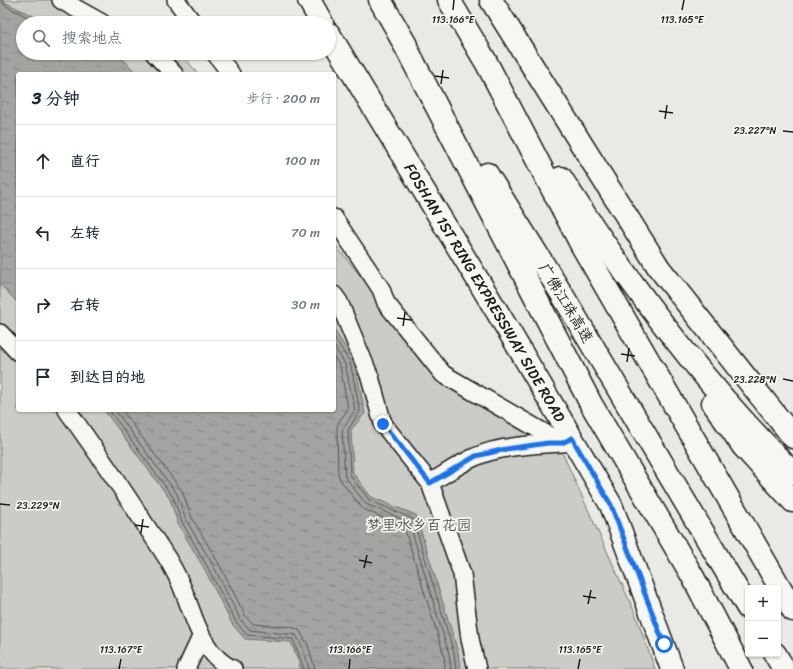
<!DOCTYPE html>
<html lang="zh">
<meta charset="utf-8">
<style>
body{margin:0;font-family:Sriracha,"LXGW WenKai TC",sans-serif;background:#f6f6f7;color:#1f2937}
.controls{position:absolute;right:12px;bottom:12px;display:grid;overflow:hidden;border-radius:4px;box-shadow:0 1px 3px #0004}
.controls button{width:36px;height:36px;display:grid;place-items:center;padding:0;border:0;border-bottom:1px solid #e0e1e3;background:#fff;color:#1f2937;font:20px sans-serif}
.stop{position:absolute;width:12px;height:12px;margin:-9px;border:3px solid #1a73e8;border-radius:50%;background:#fff}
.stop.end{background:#1a73e8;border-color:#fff;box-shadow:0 1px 4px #0008}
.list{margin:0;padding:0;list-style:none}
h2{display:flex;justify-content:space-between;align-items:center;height:52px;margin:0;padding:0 16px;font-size:17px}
h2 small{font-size:13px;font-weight:400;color:#747a83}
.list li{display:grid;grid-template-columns:26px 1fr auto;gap:12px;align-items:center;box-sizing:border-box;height:72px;padding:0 16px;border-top:1px solid #e0e1e3}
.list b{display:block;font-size:15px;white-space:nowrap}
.list em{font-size:13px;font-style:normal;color:#747a83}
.icon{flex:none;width:22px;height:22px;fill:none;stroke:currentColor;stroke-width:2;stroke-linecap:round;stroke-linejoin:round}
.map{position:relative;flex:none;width:793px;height:669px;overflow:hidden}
.search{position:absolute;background:#fff;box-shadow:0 1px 3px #0004;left:16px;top:16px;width:320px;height:44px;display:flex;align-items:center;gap:10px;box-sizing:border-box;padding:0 14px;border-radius:22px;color:#747a83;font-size:15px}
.panel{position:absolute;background:#fff;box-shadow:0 1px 3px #0004;left:16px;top:72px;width:320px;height:340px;border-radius:4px}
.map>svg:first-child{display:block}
</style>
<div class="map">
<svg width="793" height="669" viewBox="0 0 793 669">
<defs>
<pattern id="water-ripples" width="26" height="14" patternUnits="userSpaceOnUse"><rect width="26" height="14" fill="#a3a3a1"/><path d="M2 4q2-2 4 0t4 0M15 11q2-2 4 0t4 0" fill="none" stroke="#848482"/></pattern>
</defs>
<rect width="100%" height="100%" fill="#e9e9e5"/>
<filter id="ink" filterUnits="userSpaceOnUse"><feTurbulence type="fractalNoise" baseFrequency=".025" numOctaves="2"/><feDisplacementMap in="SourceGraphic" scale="8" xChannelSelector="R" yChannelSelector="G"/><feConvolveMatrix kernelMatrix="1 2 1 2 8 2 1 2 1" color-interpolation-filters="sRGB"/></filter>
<g filter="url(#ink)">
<path fill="#cbcbc7" stroke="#747472" d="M0,0H74L121,23H23V53H181L198,74H18V410H334V243L422,352L561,450L635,613L655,669H0Z"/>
<path fill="url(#water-ripples)" stroke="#6d6d6c" d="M0,0L48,23H23V53H112L125,61L137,74H18V303L0,284Z
M334,330L354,360L365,413L351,430L353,473L371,497L416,515L458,652L460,669H301L291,642L245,639L232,624L205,570L178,524L170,499L104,410H334Z"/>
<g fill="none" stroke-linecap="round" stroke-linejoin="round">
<path stroke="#525251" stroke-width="1" d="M2,0L4,5L39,23
M334,337L350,362L360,411L348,430L350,475L369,500L413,519L454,653L456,669
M334,346L345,364L355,410L342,430L345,477L366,504L409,522L449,654L451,669
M334,357L340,366L348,409L338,423L337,429L338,474L341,481L363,509L404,527L444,655L445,669
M109,410L173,497L182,522L208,568L236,622L247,635L293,639L304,669
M115,410L177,494L186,520L213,565L240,619L250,630L296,635L303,648L309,669
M122,410L182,491L192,518L218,562L245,615L253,624L292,627L299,630L308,645L315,669"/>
<defs>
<path id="street" d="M61,0L102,23
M176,0L193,23
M154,53L174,74
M215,53L231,74
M334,218L381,289L386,303L443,374L562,443
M334,295L339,302L370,377L383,424L430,483L462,574L470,639L477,669
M0,333L18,352
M67,410C94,448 121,486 146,526C160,547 175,568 184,592C195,619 203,656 233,669
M430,483C445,474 459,464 475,457C498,446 537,444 563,443
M186,669L201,637"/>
<g id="primary">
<path d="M309,0L322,23"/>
<path d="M491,0L659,268L793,437"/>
<path id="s1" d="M329,34L510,333L611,505L672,669"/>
</g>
<path id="highway" d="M380,0L406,45
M449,0L486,62L581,244L793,610
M399,34L591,404L693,577L741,669
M487,174L563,296L748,608
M561,178C628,283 704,384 793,473
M713,403L743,446L793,501
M775,654L784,669"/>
</defs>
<use href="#street" stroke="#1c1c1c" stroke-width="20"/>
<use href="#primary" stroke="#1c1c1c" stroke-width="25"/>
<use href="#highway" stroke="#1c1c1c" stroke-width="25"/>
<use href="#street" stroke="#f6f6f2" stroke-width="17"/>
<use href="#primary" stroke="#f6f6f2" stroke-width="22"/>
<use href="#highway" stroke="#f6f6f2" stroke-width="22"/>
</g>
</g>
<g fill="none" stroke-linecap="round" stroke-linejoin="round" filter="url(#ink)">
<path stroke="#1a73e8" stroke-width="5" d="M383,424L430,483L476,456L506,449L548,443H562L572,438L611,505L664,644"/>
</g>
<path fill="none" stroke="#1c1c1c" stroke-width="1.5" d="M453,10L454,0M682,10L684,0M435,76L449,78M441,84L443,70M659,111L673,113M665,119L667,105M783,131L793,132M397,318L411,320M403,326L405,312M621,354L635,356M627,362L629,348M783,379L793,381M0,504L10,505M135,525L149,527M141,533L143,519M359,560L372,563M364,568L367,555M583,596L596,598M588,604L591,590M119,669L121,659M349,669L350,659M578,669L580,659"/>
<g text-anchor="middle" stroke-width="3.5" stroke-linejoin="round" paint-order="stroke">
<g font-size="15" fill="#1c1c1c" stroke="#f6f6f2">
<text dy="5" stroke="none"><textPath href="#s1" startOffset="302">FOSHAN 1ST RING EXPRESSWAY SIDE ROAD</textPath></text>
<text transform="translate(566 303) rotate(59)" y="5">广佛江珠高速</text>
</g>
<g font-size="15" fill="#51514f" stroke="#f6f6f2">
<text x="419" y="530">梦里水乡百花园</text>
</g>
</g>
<g font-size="10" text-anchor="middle" fill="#1c1c1c" stroke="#f6f6f2" stroke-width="3.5" stroke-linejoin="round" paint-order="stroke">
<text x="453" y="23">113.166°E</text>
<text x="682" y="23">113.165°E</text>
<text x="755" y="134">23.227°N</text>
<text x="755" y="383">23.228°N</text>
<text x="38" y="509">23.229°N</text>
<text x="121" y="653">113.167°E</text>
<text x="350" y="653">113.166°E</text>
<text x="580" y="653">113.165°E</text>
</g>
</svg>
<div class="controls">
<button>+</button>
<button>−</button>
</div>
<div class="stop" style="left:664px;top:644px"></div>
<div class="stop end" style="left:383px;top:424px"></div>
<div class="search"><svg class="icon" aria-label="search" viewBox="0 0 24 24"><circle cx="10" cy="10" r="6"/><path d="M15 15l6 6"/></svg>搜索地点</div>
<section class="panel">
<h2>3 分钟<small>步行 · 200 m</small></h2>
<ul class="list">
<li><svg class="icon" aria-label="ahead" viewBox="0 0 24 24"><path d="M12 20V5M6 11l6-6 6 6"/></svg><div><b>直行</b></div><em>100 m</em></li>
<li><svg class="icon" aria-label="left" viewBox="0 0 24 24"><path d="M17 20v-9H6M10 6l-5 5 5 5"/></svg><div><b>左转</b></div><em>70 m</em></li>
<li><svg class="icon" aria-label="right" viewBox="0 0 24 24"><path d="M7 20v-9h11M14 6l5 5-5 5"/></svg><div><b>右转</b></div><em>30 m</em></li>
<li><svg class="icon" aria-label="arrive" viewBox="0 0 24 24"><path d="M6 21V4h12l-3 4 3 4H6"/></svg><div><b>到达目的地</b></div></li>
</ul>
</section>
</div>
